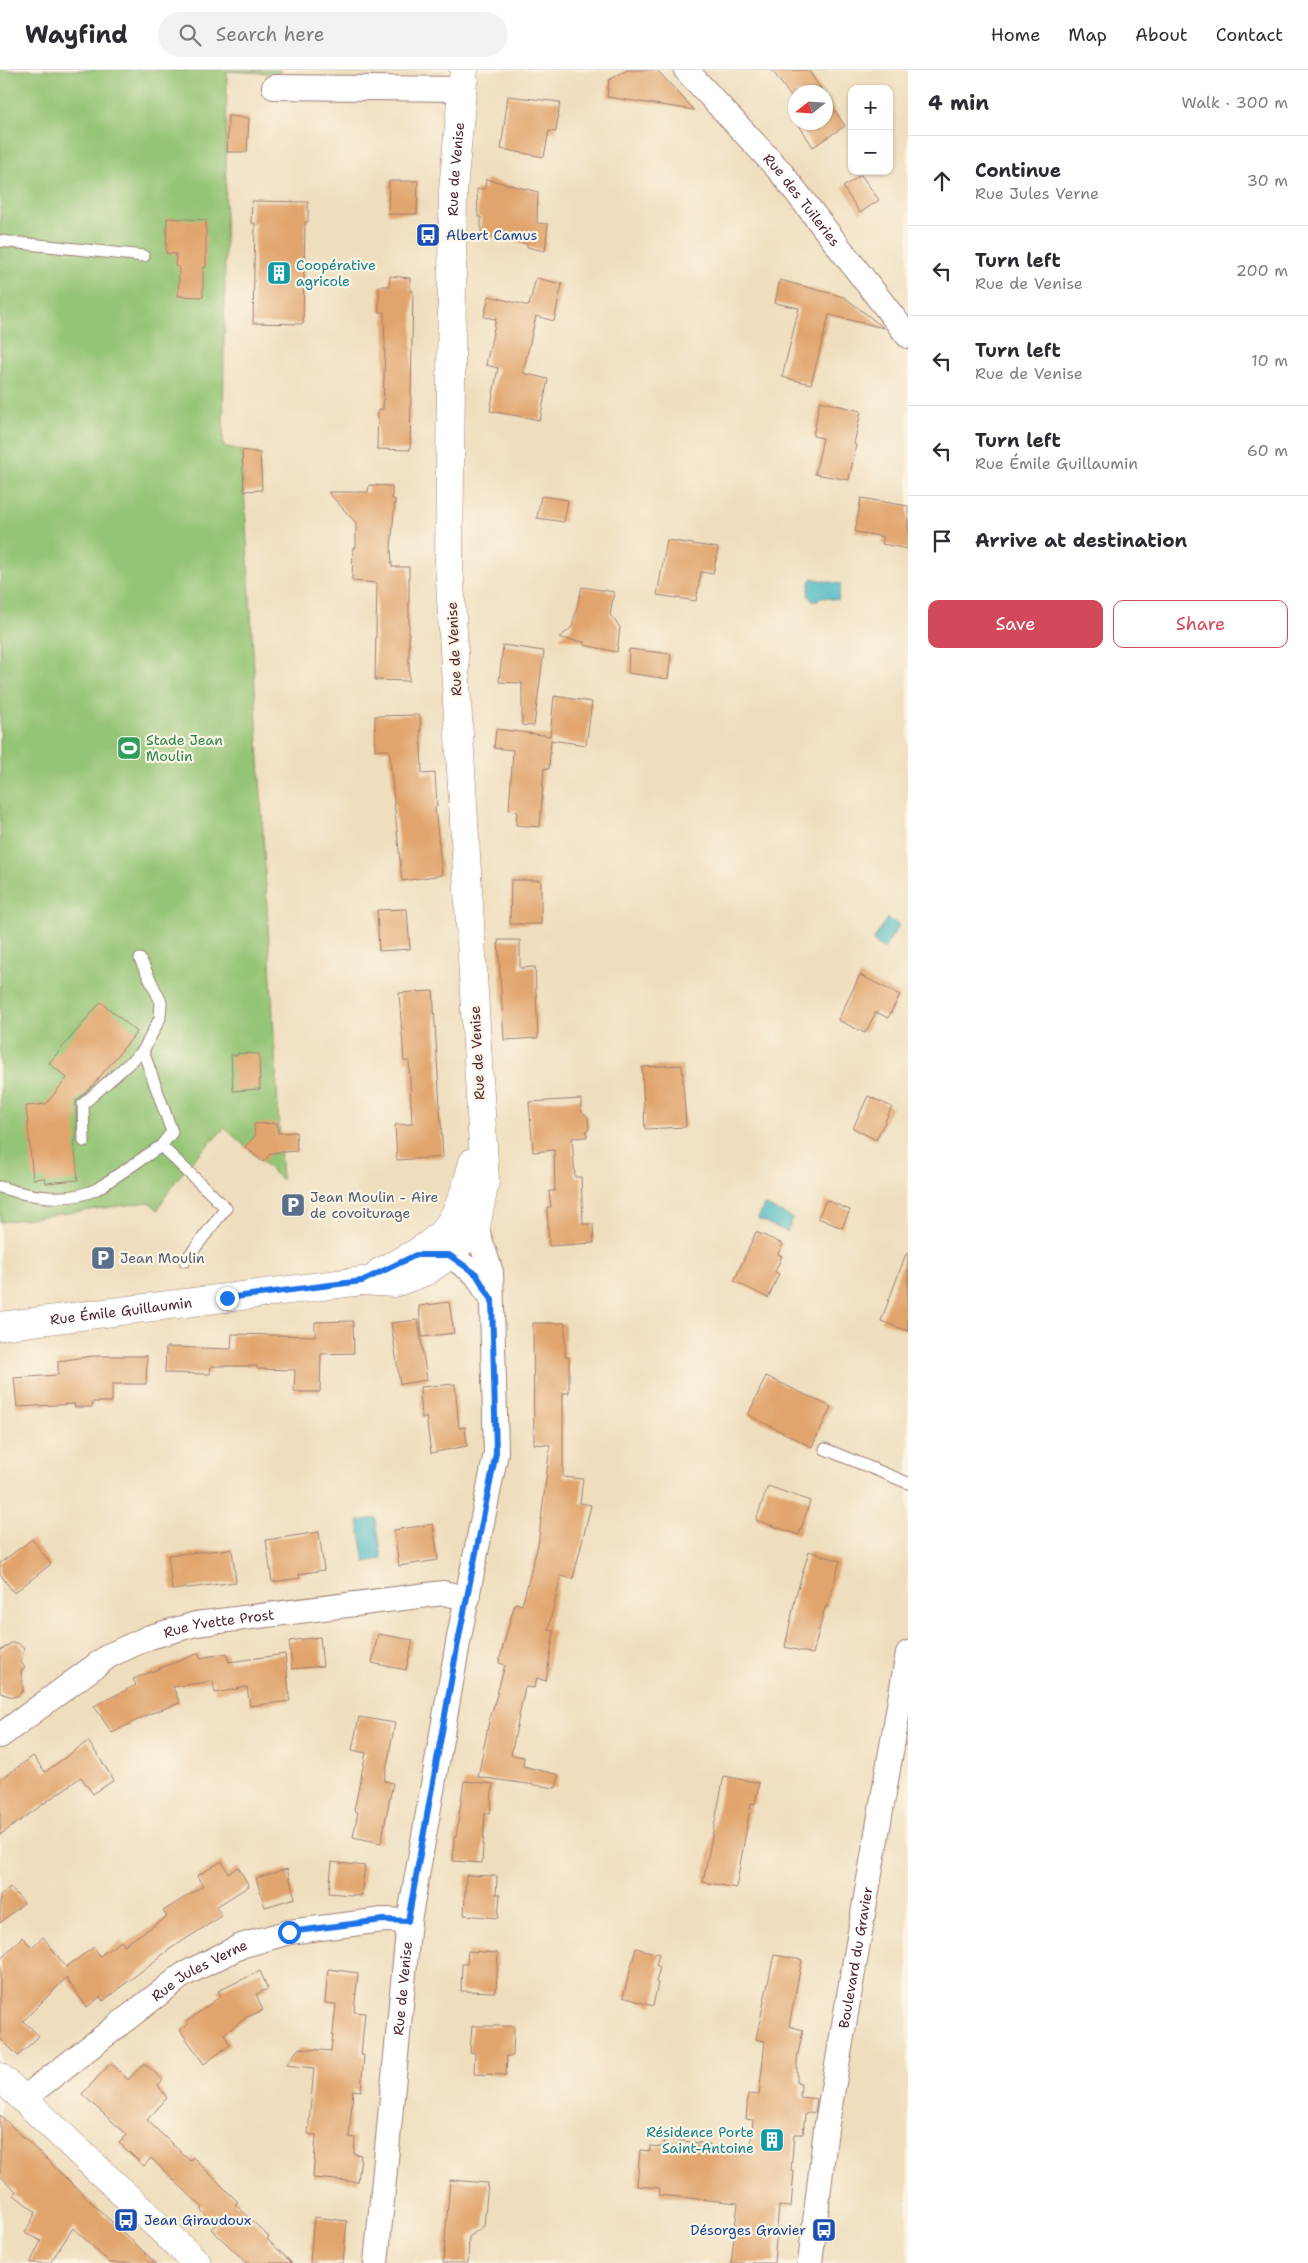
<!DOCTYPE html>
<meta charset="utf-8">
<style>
body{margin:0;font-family:"Shantell Sans",sans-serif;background:#f2f2f3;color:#2b2b33}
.controls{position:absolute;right:15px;top:15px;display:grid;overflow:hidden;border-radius:10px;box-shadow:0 1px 4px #0004}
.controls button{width:45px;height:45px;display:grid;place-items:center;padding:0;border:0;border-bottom:1px solid #e1e1e2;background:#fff;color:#2b2b33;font:25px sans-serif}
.compass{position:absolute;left:788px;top:15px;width:45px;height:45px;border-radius:50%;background:#fff;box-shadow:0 1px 4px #0004;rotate:253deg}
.stop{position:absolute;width:15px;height:15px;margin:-11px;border:4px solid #1a73e8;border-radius:50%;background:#fff}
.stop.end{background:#1a73e8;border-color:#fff;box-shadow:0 1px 5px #0008}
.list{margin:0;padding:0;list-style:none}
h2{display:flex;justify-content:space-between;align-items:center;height:65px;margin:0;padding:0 20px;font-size:21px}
h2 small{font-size:16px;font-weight:400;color:#7c7c81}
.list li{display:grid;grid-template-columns:32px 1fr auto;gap:15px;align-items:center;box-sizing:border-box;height:90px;padding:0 20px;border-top:1px solid #e1e1e2}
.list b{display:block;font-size:19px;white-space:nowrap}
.list p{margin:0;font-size:16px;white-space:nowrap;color:#7c7c81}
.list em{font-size:16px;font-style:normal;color:#7c7c81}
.actions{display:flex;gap:10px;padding:15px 20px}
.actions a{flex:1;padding:11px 0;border:1px solid #d1495b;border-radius:10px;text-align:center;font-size:18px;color:#d1495b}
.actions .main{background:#d1495b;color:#fff}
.icon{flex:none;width:28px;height:28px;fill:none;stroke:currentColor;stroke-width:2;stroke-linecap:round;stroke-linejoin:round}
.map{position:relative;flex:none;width:908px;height:2193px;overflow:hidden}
header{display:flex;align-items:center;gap:30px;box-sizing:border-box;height:70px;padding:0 25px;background:#fff;border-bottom:1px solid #e1e1e2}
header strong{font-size:24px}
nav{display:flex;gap:28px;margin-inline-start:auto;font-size:18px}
.search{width:350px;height:45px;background:#f2f2f3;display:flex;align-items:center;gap:12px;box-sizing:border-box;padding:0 18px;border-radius:28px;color:#7c7c81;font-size:19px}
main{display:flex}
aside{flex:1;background:#fff}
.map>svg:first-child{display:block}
</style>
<header>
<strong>Wayfind</strong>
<div class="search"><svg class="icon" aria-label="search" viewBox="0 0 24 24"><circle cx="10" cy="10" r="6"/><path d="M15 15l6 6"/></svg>Search here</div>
<nav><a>Home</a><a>Map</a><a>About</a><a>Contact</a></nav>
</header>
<main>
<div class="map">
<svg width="908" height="2193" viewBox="0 0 908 2193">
<rect width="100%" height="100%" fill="#fcf5e5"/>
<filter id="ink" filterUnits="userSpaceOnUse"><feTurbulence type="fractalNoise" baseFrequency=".02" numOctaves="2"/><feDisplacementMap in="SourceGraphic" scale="10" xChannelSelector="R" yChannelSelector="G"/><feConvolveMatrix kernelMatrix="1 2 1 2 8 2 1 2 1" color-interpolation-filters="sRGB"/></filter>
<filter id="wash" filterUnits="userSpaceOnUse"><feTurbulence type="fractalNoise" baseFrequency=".0096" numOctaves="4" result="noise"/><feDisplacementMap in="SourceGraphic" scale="20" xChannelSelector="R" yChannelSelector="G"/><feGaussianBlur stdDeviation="1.12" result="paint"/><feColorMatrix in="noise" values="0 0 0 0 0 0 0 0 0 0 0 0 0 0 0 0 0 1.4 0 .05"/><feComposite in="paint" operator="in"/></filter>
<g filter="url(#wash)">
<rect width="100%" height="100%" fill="#efdebd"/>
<path fill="#94c474" stroke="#6f7250" d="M0,0H280V4L227,1L223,376L242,380L282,1110L225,1058C200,1083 173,1108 158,1140L149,1132L0,1152Z"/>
<path fill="#4ab9c1" stroke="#4a6c76" d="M811,508L841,514L838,530L821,527L818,531H812L808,525Z
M887,848L899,855L884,879L873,871Z
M764,1135L793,1148L787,1162L758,1149Z
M376,1448L382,1489L365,1492L358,1451Z"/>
<g id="blocks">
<path fill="#e1a46c" d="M627,0H657L694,40L607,27L609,10Z
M772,0H808L823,22H796V34Z
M508,26L560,32L556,62L549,61L544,87L501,79Z
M826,27L845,56L813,77L797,52H826Z
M228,46L249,48L247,82H227Z
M861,105L879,130L860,143L843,117Z
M486,109L538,122L537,153L548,154L545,181L527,177V174L481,165V147H478L477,119H485Z
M389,111H418L417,144H388Z
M252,131L308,132V152H305L303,254L253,253L255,153H251Z
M167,148L206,150V197L203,198V227L178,226L179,197L175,196L176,184L166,183Z
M390,206L410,208V221H413L410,380L377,379L378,340L383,339L385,276L384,242H379V216H389Z
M536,208L562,214L554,251L536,246L523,303L548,309L540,350L490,341L498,298L486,295L496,249L484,247L489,226L529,236Z
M780,210L844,227L884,258L829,245L811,314L782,307L799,238L775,233Z
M820,331L861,341L854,374L856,375L849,410L815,404L823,368L813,366Z
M242,380L260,383L262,420L244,421Z
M369,415L392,416V429H395L391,478L392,497H409V611L375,610L377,513L352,511L353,477H356V453L328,422H368Z
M541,426L568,430L564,452L537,448Z
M861,428L908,436V479L882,474L884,467L855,462Z
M667,470L718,478L713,504L701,502L696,531L657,525Z
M582,517L614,522L610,545L620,557L617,582L584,575V572L559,568L572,557Z
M503,575L544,581L534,656L522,655V613L499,612Z
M629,579L671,584L668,609L628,603Z
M554,626L592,632L586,675L551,670L549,699L544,698L540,757L516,755L517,741L509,740L513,680L494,678L496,659L550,666Z
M420,645L422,704L435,703L437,737H435L442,805L402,811L389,680H375V646Z
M511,810H541V854H510Z
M407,839L410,879L379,881L377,840Z
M498,870H520V898L535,897L538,968L504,970Z
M860,905L900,925L888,948L876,942L865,963L838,950Z
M433,921L443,1087L397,1090L395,1055L412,1054L409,991H404L399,923Z
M101,932L137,962L93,1015L76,1031V1071H74L78,1110L46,1113L45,1108L33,1109L26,1036L46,1034L67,1008L49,993Z
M238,983L259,984L260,1019L233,1021L231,985H238Z
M682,995L686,1057L645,1059L642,997Z
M868,1026L892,1037L876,1070L853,1058Z
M581,1029V1041L588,1047L589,1059L586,1061L587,1067L572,1068L575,1107H581L583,1154H593L594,1173L549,1176L547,1137H551L549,1121H555L554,1080L533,1082L529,1032Z
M277,1053L278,1063L296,1062L297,1081L271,1083L263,1092L245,1077L255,1066L254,1054Z
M826,1130L850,1140L842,1158L818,1148Z
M756,1162L783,1174L778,1184L782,1186L775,1202L779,1204L768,1228L734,1211Z
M906,1184H908V1261L881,1251Z
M449,1232L454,1263L422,1267L419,1236Z
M418,1250L427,1310L400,1314L391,1253Z
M353,1251L354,1283L321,1284L320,1322H294L295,1300L257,1299V1296H211L210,1304L165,1303L166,1277L231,1279L232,1264L315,1266V1252Z
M533,1253H565V1287H569V1323H563V1407L583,1409L580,1433L591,1435L573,1509L561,1506L548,1560L554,1561L546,1611L537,1608L534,1618L525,1617L511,1685L524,1687L523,1696L559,1705L556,1718L478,1707L491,1641L492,1642L505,1595L499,1593L502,1580L515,1533L522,1535L538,1475L550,1375L534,1374Z
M93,1286H147L146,1314H112V1332H93L92,1337H74L75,1334L17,1337L14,1308L58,1305V1291Z
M766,1306L831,1337L812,1377L748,1345Z
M455,1314L459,1358L465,1357L467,1376L431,1383L426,1347L422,1348L420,1317Z
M768,1416L810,1431L799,1465L756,1450Z
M433,1454L438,1490L399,1496L394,1460Z
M319,1462L324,1500L299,1504L300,1508L272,1512L266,1470Z
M32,1469L51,1494L14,1523L0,1504V1493Z
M232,1479L236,1512L172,1520L168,1485Z
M809,1481L840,1491L827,1537H825L813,1584L785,1577L796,1525Z
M378,1564L413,1570L406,1600L372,1593Z
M320,1567L323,1596L292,1599L289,1571Z
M11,1573H18L24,1579L21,1592L25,1598L21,1601L23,1621L17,1626L13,1627L0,1623V1581Z
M199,1583L200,1588L227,1583L229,1592L285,1584L290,1631L250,1636L247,1617L215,1623L213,1611L173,1617L180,1633L149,1644L112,1663L94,1636L136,1615L133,1609Z
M359,1647L395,1653L384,1711L393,1713L381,1773L353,1767L358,1742L354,1740L366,1683L352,1680Z
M88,1671L114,1710L93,1724L81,1707L0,1765V1710L33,1686L45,1702Z
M724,1706L759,1713L755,1734L751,1733L736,1818L703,1812Z
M464,1711L493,1714L490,1743H485L482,1793L453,1791L454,1767H456Z
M222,1791L228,1803L238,1797L249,1816L216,1837L222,1846L170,1879L103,1931L100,1927L87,1937L66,1908L23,1951L39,1966L18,1986L0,1968V1890L22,1867L32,1877L43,1867L66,1897L94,1877L100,1886L121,1871L124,1875L167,1847L163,1841L203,1816L197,1806Z
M332,1792L365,1796L361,1826L329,1823Z
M287,1799L295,1828L265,1837L256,1808Z
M466,1805L497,1806L496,1824H500L498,1848L464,1845Z
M10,1817L24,1833L0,1853V1826Z
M636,1878L659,1884L656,1895L660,1897L656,1912L658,1913L653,1936L623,1927Z
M468,1881L498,1883L496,1922L461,1921L462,1894H467Z
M774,1885L802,1890L789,1956L803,1960L797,1989V2013L801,2014L800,2027L817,2029L815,2042L805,2044L803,2064H794L791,2101L794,2102L791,2137L779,2136L774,2193H731L738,2133L659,2125L660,2118L637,2116L640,2080L650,2081V2076L664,2077L665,2069L710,2074V2082L750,2085L753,2050L746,2049L748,2024L759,2025L765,1971L756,1969Z
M328,1899L358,1903L354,1942L365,1943L361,1985H364L361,2021L353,2020L349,2067L355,2068L354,2084L361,2085L358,2112L313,2108L316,2065L308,2064L314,1998L286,1995L299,1978L331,1981L336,1934L325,1933Z
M260,1901L268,1919L256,1924L263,1940L247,1947L224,1964L230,1975L204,1994L180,1960L188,1954L187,1951L221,1926L218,1921Z
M472,1956H514L513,1986H507L506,2005L474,2004L475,1983L470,1982Z
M111,1993L128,2010L144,1993L163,2010L158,2015L167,2028L147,2050L190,2091L193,2087L238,2132L235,2134L269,2167L267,2169L292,2193H247L211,2159L216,2155L201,2140L203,2138L151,2088L144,2096L119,2073L127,2065L82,2024Z
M0,2045L115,2155L156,2193H110L73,2158L50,2193H30L41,2171L25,2163L36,2142L14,2125L16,2121L0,2106Z
M450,2110L488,2113L484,2156L469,2167L468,2193H443Z
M314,2147L347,2151L343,2193H310Z"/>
</g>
</g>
<g filter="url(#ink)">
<use href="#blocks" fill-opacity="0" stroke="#9c7e74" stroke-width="1"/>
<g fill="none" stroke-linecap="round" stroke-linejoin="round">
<defs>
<path id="service" d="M0,171L144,186
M84,1071L83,1034L143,981
M161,1076L226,1138L185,1191
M0,1117C30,1127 68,1133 97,1119L161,1076L172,1062L143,981L160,948L161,932L140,889
M825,1379L908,1413"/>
<g id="minor">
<path id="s1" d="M686,0L780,101L908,266"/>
<path d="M274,17L462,19"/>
<path d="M432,1185H449L476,1204L491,1229"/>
<path id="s2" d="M0,1666L110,1585L150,1567L196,1554L443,1523L468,1528"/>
<path id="s3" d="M23,2029L183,1905L241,1876L289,1862L383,1850L409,1851"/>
<path id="s4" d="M376,2193L409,1851L459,1567L496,1383L491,1202L476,1157"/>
<path id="s5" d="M810,2193L826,2059L908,1583"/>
</g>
<g id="secondary">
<path d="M380,1202C402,1191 432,1177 447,1157C460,1140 468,1112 473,1092"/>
<path id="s6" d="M0,1256L362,1211L395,1213L427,1201L449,1185L476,1157L485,1111L449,494L453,120L464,0"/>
<path d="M0,2007L197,2193"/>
</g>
</defs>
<use href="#service" stroke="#9c7e74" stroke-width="13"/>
<use href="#minor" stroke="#9c7e74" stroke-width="26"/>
<use href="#secondary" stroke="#9c7e74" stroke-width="29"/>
<use href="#service" stroke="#fff" stroke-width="11"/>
<use href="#minor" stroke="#fff" stroke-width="24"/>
<use href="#secondary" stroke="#fff" stroke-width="28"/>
</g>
</g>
<g fill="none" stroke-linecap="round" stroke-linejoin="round" filter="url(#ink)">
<path stroke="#1a73e8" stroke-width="6" d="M227,1228L362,1211L416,1185H449L476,1204L492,1230L496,1383L459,1567L408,1851L383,1850L289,1862"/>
</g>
<defs>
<symbol id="bus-square" viewBox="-11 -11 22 22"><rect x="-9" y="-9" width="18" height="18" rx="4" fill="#1a4fb4" stroke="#fcf5e5"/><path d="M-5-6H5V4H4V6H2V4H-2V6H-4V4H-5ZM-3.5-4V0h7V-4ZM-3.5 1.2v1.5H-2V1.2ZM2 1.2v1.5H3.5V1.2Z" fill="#fff"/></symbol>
<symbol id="building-square" viewBox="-11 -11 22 22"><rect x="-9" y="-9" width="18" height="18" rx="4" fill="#0f9aa8" stroke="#fcf5e5"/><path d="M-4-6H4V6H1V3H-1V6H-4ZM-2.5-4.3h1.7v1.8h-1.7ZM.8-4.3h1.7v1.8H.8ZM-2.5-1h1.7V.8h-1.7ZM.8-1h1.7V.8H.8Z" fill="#fff"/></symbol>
<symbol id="stadium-square" viewBox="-11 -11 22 22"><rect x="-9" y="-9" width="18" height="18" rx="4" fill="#2e9e5b" stroke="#fcf5e5"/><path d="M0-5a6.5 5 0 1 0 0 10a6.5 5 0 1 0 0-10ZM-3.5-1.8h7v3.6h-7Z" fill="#fff"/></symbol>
<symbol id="parking-square" viewBox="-11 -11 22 22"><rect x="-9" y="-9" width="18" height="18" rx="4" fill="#5c6f8a" stroke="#fcf5e5"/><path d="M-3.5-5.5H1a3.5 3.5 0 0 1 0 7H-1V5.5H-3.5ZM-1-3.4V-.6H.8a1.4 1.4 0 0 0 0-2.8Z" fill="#fff"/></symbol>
</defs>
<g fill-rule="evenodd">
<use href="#bus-square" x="414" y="151" width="28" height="28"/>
<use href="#building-square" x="265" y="189" width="28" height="28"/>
<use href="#stadium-square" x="115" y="664" width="28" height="28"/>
<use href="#parking-square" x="279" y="1121" width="28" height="28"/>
<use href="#parking-square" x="89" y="1174" width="28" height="28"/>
<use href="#building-square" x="758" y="2056" width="28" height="28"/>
<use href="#bus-square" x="112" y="2136" width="28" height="28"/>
<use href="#bus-square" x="810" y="2146" width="28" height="28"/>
</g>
<g text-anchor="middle" stroke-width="4.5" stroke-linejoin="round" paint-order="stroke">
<g font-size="14" fill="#4a1f2b" stroke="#fcf5e5">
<text dy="5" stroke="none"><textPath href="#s6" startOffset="1558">Rue de Venise</textPath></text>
<text dy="5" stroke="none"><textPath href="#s1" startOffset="174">Rue des Tuileries</textPath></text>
<text transform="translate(454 579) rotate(-93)" y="5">Rue de Venise</text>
<text transform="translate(477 983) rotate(-93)" y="5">Rue de Venise</text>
<text dy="5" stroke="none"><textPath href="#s6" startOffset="122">Rue Émile Guillaumin</textPath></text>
<text dy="5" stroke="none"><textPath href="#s2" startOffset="251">Rue Yvette Prost</textPath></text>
<text dy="5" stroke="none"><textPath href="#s5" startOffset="309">Boulevard du Gravier</textPath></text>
<text dy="5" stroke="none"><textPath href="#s3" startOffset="219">Rue Jules Verne</textPath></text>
<text dy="5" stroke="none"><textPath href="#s4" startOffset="276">Rue de Venise</textPath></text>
</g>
<g font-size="14" fill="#164399" stroke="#fcf5e5" text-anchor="start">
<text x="446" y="170">Albert Camus</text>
<text x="144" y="2155">Jean Giraudoux</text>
<text x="806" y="2165" text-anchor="end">Désorges Gravier</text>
</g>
<g font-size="14" fill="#0d838f" stroke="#fcf5e5" text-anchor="start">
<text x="296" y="200">Coopérative<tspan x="296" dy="16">agricole</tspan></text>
<text x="754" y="2067" text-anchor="end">Résidence Porte<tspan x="754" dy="16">Saint-Antoine</tspan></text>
</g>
<g font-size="14" fill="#27864d" stroke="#fcf5e5" text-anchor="start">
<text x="146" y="675">Stade Jean<tspan x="146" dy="16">Moulin</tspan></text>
</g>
<g font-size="14" fill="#4e5e75" stroke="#fcf5e5" text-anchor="start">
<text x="310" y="1132">Jean Moulin - Aire<tspan x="310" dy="16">de covoiturage</tspan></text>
<text x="120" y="1193">Jean Moulin</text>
</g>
</g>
</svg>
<div class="controls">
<button>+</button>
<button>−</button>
</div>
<svg class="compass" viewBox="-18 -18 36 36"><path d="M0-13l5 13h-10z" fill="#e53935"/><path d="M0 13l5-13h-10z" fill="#7c7c81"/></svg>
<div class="stop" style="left:289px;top:1862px"></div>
<div class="stop end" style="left:227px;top:1228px"></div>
</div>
<aside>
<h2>4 min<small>Walk · 300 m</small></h2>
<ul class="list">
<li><svg class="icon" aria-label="ahead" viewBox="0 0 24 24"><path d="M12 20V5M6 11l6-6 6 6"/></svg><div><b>Continue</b><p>Rue Jules Verne</p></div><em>30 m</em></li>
<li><svg class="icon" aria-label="left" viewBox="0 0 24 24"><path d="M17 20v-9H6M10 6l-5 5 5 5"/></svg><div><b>Turn left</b><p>Rue de Venise</p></div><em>200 m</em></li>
<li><svg class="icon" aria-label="left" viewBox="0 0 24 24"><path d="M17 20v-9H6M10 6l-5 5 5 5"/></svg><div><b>Turn left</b><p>Rue de Venise</p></div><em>10 m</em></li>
<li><svg class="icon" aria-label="left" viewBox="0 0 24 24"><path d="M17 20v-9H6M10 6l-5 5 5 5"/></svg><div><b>Turn left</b><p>Rue Émile Guillaumin</p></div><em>60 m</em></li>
<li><svg class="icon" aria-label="arrive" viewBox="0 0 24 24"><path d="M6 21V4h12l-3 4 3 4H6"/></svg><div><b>Arrive at destination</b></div></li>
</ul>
<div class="actions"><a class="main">Save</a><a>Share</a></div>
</aside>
</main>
